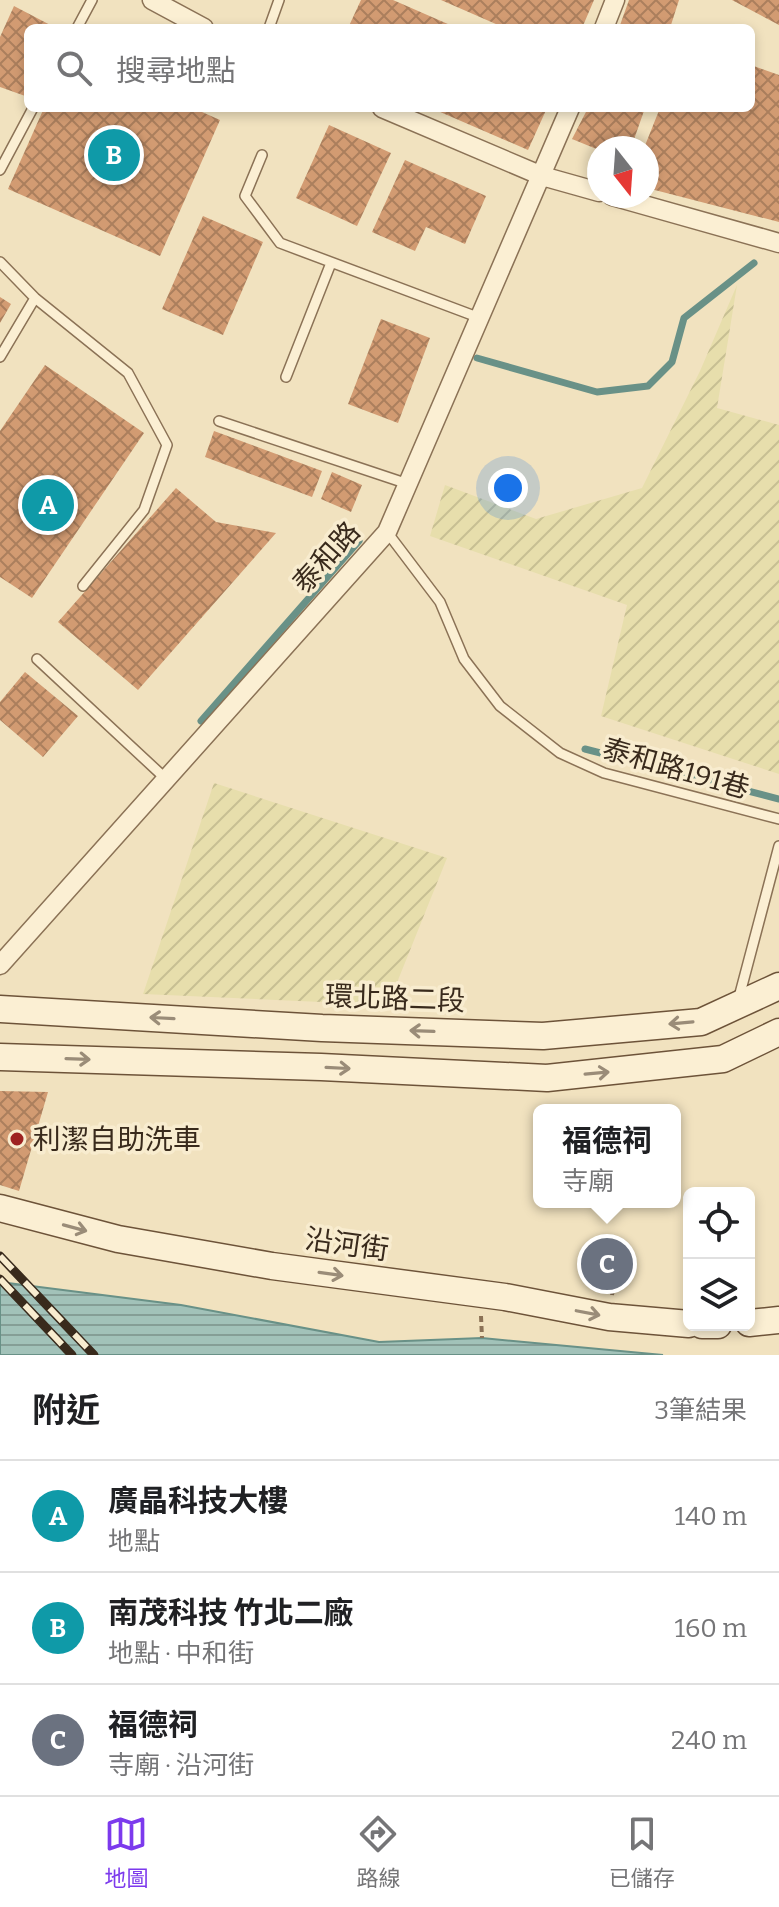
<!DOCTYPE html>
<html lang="zh-TW">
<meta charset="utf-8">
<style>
body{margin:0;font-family:Bitter,"Noto Sans TC",serif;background:#f2f2f2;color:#202124}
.controls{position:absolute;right:24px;bottom:24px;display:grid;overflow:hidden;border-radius:12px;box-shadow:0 4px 12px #0003}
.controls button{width:72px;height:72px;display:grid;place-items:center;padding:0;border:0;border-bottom:2px solid #e0e0e0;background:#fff;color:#202124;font:40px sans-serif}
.compass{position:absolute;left:587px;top:136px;width:72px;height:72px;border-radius:50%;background:#fff;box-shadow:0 4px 12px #0003;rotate:163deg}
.you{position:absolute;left:508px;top:488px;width:28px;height:28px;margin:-20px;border:6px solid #fff;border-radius:50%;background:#1a73e8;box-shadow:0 0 0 12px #1a73e833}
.badge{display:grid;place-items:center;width:52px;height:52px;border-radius:50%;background:#7c3aed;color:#fff;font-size:26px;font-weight:700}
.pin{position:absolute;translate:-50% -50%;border:4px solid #fff;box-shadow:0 2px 8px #0006}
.popup{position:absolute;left:533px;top:1104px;width:148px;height:104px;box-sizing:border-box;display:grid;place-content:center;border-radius:12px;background:#fff;filter:drop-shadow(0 2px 6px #0005);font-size:26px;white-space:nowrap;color:#757577}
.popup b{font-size:30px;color:#202124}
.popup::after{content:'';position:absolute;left:50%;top:100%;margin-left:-16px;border:16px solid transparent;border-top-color:#fff}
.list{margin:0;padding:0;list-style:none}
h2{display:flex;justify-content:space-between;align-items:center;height:104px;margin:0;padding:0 32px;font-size:34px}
h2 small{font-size:26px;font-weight:400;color:#757577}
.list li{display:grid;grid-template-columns:52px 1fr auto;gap:24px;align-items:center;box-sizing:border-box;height:112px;padding:0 32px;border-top:2px solid #e0e0e0}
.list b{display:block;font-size:30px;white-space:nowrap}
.list p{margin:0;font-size:26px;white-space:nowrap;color:#757577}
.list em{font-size:26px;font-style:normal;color:#757577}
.icon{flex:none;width:44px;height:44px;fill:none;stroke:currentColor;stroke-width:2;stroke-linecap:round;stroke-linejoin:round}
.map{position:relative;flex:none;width:779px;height:1355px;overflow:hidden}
.search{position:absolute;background:#fff;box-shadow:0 4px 12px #0003;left:24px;right:24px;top:24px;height:88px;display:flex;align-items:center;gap:20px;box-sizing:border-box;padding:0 28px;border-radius:12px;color:#757577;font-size:30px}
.sheet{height:440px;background:#fff}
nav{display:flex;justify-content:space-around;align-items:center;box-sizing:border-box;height:112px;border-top:2px solid #e0e0e0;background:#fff;font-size:22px;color:#757577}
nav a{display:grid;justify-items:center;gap:4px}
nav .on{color:#7c3aed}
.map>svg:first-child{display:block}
</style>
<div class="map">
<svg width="779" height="1355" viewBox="0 0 779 1355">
<defs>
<pattern id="farmland-furrows" width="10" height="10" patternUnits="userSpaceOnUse" patternTransform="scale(2)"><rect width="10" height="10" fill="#e7deac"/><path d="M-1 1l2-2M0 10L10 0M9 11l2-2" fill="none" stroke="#c7bf93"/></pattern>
<pattern id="water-rules" width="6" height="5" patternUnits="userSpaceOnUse" patternTransform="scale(2)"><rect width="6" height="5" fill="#a2c2b9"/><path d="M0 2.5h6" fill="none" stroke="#859e96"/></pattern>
<pattern id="building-cross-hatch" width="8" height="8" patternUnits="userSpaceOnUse" patternTransform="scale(2)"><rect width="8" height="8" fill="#d29b72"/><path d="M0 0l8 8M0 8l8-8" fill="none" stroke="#ab7f5d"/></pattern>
</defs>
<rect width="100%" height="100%" fill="#f1e2bf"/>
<path fill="url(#farmland-furrows)" d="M737,285L717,408L779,425V774L601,716L627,605L430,536L445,485L536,519L642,488L700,371Z
M214,783L447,858L388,1005L143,994Z"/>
<path fill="url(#water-rules)" stroke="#699187" stroke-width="2" d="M0,1282L181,1305L379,1342L482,1338L663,1355H0Z"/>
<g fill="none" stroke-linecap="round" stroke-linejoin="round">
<path stroke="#699187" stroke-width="7" d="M477,358L597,392L648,386L672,362L684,318L754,263
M201,721L359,541
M585,749L779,799"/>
</g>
<path fill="url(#building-cross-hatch)" d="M361,0H393L457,28H348Z
M441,0H594L582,28H505Z
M629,0H679L670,28H619Z
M732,0H779V25Z
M14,6L56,28H28V97L0,87V37Z
M751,65L779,75V222L647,188V148H644L660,108H751Z
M44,108H193L220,120L160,256L8,189Z
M431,108H547L528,150Z
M588,108H645L631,148L599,150L572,139Z
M329,125L391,153L357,226L296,198Z
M405,160L486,196L465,244L426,227L415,251L372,232Z
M203,216L263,242L223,335L162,309Z
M0,297L11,304L0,323Z
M381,319L430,338L398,423L348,404Z
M45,365L144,433L32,598L0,577V431Z
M214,431L322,471L312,497L205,457Z
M332,472L362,485L351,512L321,499Z
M176,488L216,522L276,533L138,690L58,622Z
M25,672L78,716L43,757L0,720V702Z
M0,1091L48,1092L19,1191L0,1185Z
M603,1254L613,1256L611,1273L601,1271Z"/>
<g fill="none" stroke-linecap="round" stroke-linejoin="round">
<defs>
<path id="lane" d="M77,28L92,0
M269,28L279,0
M262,155L245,196L280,243L480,318
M0,170L33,108
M0,262L35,298L128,373L167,445L144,510L83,586
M0,357L35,298
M286,377L331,263
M219,421L408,484
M387,532L440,602L464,659L500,706L560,753L604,773L779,819
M37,659L166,779
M738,1001L779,846"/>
<path id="street" d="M152,0L204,28
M604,28L615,0
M382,108L542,176L599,192
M612,196L779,243
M0,965L387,532L570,108"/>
<path id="secondary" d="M0,1009L322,1028L543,1036L701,1022L779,986
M0,1057L321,1067L547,1078L723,1059L779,1032
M0,1208L118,1239L272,1266L505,1297L609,1317L689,1324
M749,1323L779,1320
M702,1325H718"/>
</defs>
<use href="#lane" stroke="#8b7256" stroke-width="12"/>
<use href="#street" stroke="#8b7256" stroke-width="21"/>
<use href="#secondary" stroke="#6d5339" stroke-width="29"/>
<path stroke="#8b7256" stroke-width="4" stroke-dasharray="6 4" stroke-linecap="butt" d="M612,1295L618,1258
M481,1316L482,1338"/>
<use href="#lane" stroke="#fbefd3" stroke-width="9"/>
<use href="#street" stroke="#fbefd3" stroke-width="18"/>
<use href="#secondary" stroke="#fbefd3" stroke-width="26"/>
<defs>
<path id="rail" d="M0,1256L94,1355
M0,1279L72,1355"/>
</defs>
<use href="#rail" stroke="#392a1c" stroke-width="9"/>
<use href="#rail" stroke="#f8eccf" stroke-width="6" stroke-dasharray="18" stroke-linecap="butt"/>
</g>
<circle fill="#959668" cx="606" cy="1280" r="8"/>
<defs><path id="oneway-shaft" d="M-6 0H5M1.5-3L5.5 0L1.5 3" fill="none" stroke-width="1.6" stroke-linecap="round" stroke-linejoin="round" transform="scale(2)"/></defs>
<g stroke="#9a8c78">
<use href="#oneway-shaft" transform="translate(162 1018) rotate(-177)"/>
<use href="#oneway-shaft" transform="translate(681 1023) rotate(175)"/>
<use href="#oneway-shaft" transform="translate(422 1031) rotate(-178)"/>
<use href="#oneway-shaft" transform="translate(78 1059) rotate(2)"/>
<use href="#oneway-shaft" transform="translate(338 1068) rotate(3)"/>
<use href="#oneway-shaft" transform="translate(597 1073) rotate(-5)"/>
<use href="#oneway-shaft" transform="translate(75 1228) rotate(15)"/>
<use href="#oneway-shaft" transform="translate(331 1274) rotate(8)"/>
<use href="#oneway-shaft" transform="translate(588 1313) rotate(11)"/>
</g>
<circle fill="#9e2221" stroke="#f8eccf" stroke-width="3" cx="17" cy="1139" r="8"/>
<g text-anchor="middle" stroke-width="7" stroke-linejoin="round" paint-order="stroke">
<g font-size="28" fill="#392a1c" stroke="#f8eccf">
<text transform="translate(326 557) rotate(-48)" y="10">泰和路</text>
<text transform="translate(676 768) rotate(16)" y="10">泰和路191巷</text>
<text transform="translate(395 998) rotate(2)" y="10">環北路二段</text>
<text transform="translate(347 1244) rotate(8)" y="10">沿河街</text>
</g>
<g font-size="28" fill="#392a1c" stroke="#f8eccf" text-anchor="start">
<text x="33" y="1149">利潔自助洗車</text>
</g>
</g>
</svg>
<div class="controls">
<button><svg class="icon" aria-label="locate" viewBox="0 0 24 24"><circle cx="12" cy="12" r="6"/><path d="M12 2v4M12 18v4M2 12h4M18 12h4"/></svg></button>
<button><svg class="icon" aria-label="layers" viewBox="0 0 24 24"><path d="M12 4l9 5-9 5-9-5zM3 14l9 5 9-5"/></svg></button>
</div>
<svg class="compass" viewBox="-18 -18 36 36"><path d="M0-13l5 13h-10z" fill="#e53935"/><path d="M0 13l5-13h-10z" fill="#757577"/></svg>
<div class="you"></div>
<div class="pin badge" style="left:48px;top:505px;background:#0f9aa8">A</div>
<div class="pin badge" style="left:114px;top:155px;background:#0f9aa8">B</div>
<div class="pin badge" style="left:607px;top:1264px;background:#6b7280">C</div>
<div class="popup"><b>福德祠</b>寺廟</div>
<div class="search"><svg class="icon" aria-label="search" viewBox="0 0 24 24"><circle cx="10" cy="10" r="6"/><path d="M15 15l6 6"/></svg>搜尋地點</div>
</div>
<section class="sheet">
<h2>附近<small>3筆結果</small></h2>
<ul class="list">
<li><span class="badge" style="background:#0f9aa8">A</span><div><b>廣晶科技大樓</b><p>地點</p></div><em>140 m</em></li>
<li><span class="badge" style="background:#0f9aa8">B</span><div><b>南茂科技 竹北二廠</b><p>地點 · 中和街</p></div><em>160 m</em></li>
<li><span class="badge" style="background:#6b7280">C</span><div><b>福德祠</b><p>寺廟 · 沿河街</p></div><em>240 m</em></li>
</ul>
</section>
<nav>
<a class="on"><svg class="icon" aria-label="map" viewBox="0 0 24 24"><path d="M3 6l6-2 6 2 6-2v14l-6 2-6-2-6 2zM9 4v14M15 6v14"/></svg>地圖</a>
<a><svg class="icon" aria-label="directions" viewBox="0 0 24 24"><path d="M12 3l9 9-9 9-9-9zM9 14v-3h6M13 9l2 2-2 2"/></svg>路線</a>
<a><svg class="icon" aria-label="saved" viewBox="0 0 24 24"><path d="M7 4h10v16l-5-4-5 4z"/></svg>已儲存</a>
</nav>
